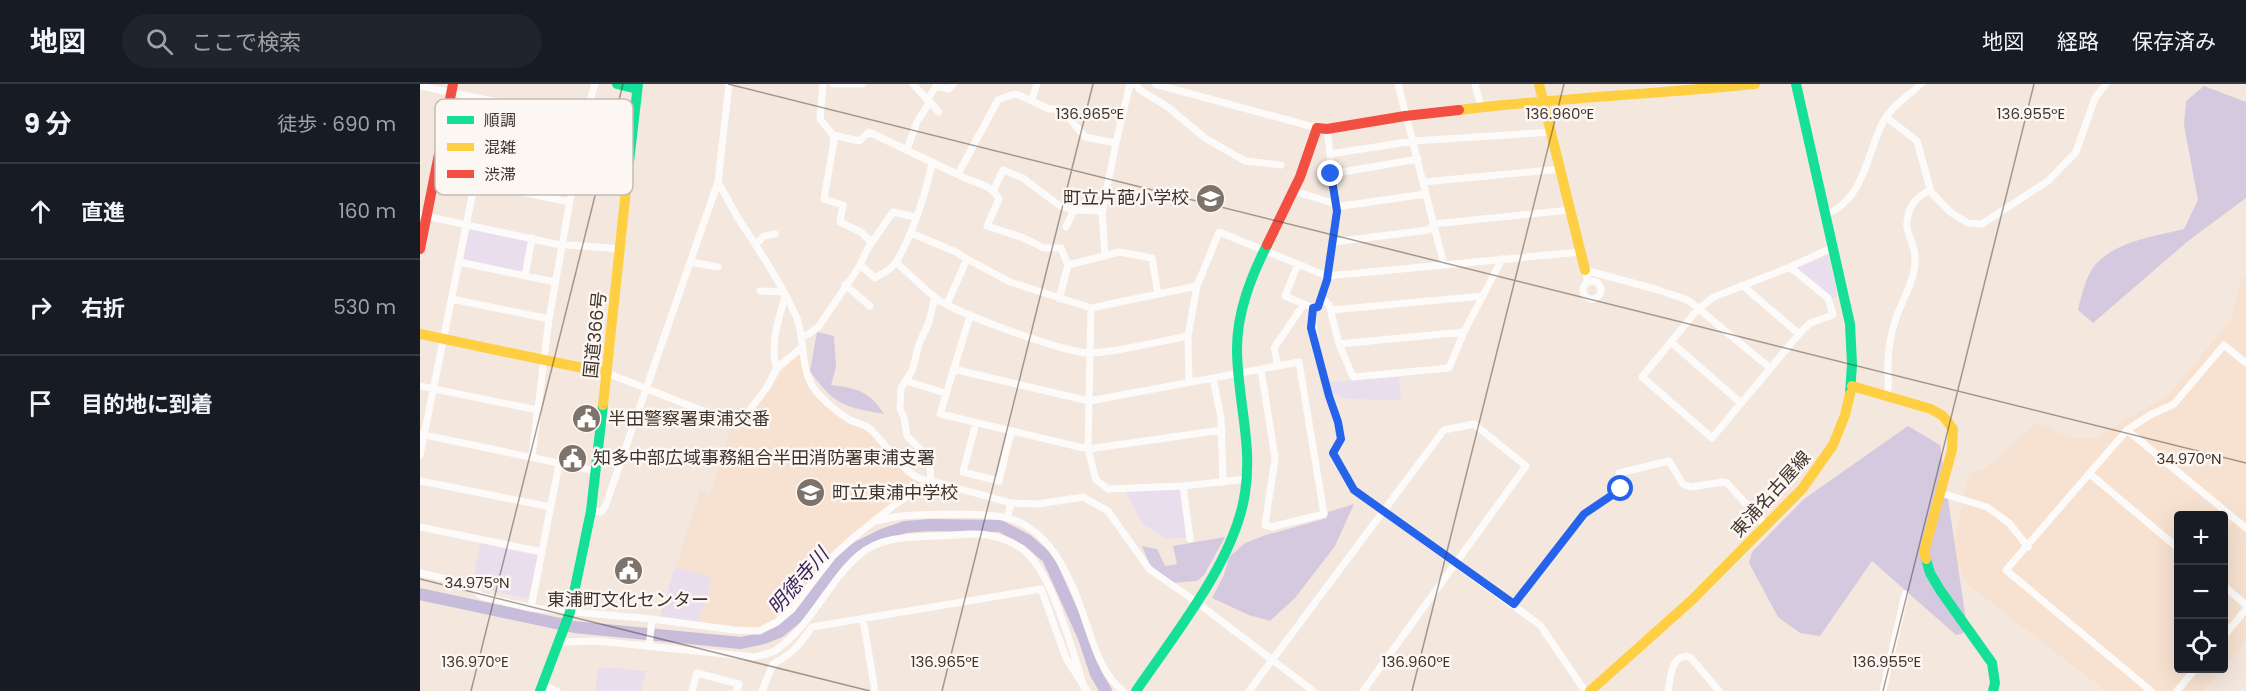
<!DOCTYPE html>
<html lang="ja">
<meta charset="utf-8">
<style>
body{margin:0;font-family:Poppins,"Noto Sans JP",sans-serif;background:#20242c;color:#f1f3f6}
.controls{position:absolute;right:18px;bottom:18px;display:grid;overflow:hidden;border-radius:6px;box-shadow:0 6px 24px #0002}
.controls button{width:54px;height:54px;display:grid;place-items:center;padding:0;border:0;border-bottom:2px solid #363941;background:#171b24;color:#f1f3f6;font:30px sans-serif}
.stop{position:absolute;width:18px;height:18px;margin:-14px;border:4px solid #2563eb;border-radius:50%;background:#fff}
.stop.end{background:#2563eb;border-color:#fff;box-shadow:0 2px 6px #0008}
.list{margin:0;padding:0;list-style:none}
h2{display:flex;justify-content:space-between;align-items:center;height:78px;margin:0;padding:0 24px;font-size:26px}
h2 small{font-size:20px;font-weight:400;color:#9ea1a6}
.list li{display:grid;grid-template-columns:39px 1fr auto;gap:18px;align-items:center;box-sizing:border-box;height:96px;padding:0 24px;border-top:2px solid #363941}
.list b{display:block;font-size:22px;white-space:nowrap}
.list em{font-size:20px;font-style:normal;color:#9ea1a6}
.icon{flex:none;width:33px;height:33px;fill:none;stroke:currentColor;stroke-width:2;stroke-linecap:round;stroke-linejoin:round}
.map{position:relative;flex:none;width:1826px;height:607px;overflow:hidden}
header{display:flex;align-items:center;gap:36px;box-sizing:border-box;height:84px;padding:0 30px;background:#171b24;border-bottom:2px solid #363941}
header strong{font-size:28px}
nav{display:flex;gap:33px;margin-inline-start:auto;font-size:21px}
.search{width:420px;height:54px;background:#20242c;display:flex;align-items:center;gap:15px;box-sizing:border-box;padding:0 21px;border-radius:33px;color:#9ea1a6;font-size:22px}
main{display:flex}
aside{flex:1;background:#171b24}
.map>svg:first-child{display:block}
</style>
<header>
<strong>地図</strong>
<div class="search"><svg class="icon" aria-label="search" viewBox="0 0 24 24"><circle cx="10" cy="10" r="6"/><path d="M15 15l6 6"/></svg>ここで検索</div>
<nav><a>地図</a><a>経路</a><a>保存済み</a></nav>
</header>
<main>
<aside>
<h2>9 分<small>徒歩 · 690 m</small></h2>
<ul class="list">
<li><svg class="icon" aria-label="ahead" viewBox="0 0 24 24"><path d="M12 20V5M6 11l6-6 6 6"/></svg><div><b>直進</b></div><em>160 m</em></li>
<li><svg class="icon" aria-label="right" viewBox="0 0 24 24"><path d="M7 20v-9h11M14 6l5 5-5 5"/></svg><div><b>右折</b></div><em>530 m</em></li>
<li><svg class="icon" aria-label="arrive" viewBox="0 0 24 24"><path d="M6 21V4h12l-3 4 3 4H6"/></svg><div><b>目的地に到着</b></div></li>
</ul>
</aside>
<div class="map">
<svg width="1826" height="607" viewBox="0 0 1826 607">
<rect width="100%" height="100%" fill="#f4e7de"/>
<path fill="#f7e2d1" d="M1826,192V559L1804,583V432H1758V584L1803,585L1782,607H1686L1548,501L1532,468L1549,390L1566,384L1617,338L1649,354H1674L1749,311L1812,234L1820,197Z
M376,270L382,271L391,298L417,326L448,343L501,396V403L412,473L372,525L339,547L239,536L280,406L290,411L312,342L318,345Z"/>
<path fill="#e8deed" d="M51,145L107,157L109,159L103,187L101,188L45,176L44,174L48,147Z
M1408,171L1418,213L1411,214L1377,184Z
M979,293L981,316L927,315L911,309L907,298Z
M760,405L767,453L746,455L723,440L706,408Z
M60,459L118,472L108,515L65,505L54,494Z
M255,483L292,494L277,541L239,536Z
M194,584L226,587L221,607H175L178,585Z"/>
<path fill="#d5c9df" d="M1784,2L1826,18V114L1768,157L1673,239L1658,226C1661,213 1667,188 1677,179C1698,157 1736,152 1764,145L1778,116L1764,41L1766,17Z
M397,248L414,252L416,283L411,301C436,304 450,307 464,330C424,323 414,321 390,287Z
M1488,342L1520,361L1547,543L1542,550L1536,551L1452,477L1400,552L1380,549L1358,533L1329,479L1332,468L1384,415Z
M934,420L915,462L875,514L850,537L829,531L792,514L804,491L809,473L825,459L846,451L907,434L908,428Z
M805,453L784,491L777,497L751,499L730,481L722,462L737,465L745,482L757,480L753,462Z"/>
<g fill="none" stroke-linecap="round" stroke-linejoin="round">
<path stroke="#c8bcdb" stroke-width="12" d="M0,510L154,543L321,559L344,554L359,548L379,532L420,476L438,463L462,451L485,443L510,441L580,442L607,456L628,474L664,554L676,590L686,607"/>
<path stroke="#fdfbfa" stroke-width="7" d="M403,0L400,35L413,51L414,57L404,115L423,121L420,138L441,148L452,159
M413,0H442
M493,0L519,28
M716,0L720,6L748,23L785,54L825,77L861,81
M735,0L897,44
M978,0L1024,181
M1055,0L1061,23
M0,2L164,36
M508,15L516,2L529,5L533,0
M612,15L617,0
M1466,33L1497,57L1511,108L1530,128L1548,139L1562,140L1628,97L1656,68L1675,14L1686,0
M413,51L439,57L449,48L547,95C560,100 571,101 579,115L567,142L601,153L624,164H641L648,181
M63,59L157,77
M487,65L497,38L509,19
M910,70L994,57L1131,48
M538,90L578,16L594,10L599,11L629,25H639L644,28L665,53L696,59
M911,90L998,75
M298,98C305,110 311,122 318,134C339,166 360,197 376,232C386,255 379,284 395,306C403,316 418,329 430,336C436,339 444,340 450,345C468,361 485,396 511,397L591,419L587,434
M1004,98L1140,85
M56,99L149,118
M574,105L583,86L603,94L640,122L654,126L683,127
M874,107L922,122L1006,110
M1407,130C1445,115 1447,67 1464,36C1472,22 1489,11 1501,0
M0,131L136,160L201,165
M646,143L654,126
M491,149L536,168L547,175
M913,158L1009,146L1013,140L1150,126
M336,160L344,152L355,150
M685,172L682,129L696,59L710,0
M39,178L135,198
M270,178L298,183
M476,178C489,190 502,203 516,214C535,229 650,271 672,269C704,267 736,258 768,252
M878,180L865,212L893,224L898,223L907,196L917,127L907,45
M440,181L455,194C460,190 467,188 471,184C488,166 508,103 512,78
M1370,183L1408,214L1413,231L1390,239L1379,250L1292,354L1222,293L1278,225L1294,213L1370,183L1414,163
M105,192L112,154
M1163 206a9 9 0 1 1 18 0a9 9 0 1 1-18 0Z
M1168,198L1165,186L1235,205L1268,216L1350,284
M425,201L450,222
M1322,201L1379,250
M340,207L363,208
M901,212L909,221L919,260L933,293L1029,284L1044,248L1082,175
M32,215L129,235
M639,215L648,181L699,168L732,174L738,210
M527,220L547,175L590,198L671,224L777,202
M671,224L668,365L676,396L688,405L763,402L827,395
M893,224C890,269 914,311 921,355L913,369L934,406L1120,541L1165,607
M911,226L1063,212
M550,232L520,330L668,365L802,346
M382,252L389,250L399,242L439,183L448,164L473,128L495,133
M1251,258L1321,319
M919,260L1044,248
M858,282L854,264L884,220
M357,284C349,263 359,233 365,213
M533,285L669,317L879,278L904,430L851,443L845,441L855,374L841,285
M187,289L316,340L321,338L347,303L357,284L381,264
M793,294L801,334L803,398
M486,297L525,309
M769,298L768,252L777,202L799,148L907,192L1160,168
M0,302L117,326
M1467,312C1470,300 1467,291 1468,280C1468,265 1471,249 1476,234C1483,214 1496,195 1495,173C1494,155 1482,148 1489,128C1493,116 1500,112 1510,106
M556,339L543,388L579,397L591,348
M1707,346L1826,444
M0,350L176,387
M0,371L71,18
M112,372L129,235L157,77L158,55L175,0
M1670,390L1758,464
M0,397L131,423
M511,397L509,374L487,352L484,333L480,325L481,304L492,287L499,260L509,238L515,213
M763,402L770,455
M1521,409L1567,423L1589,439L1608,463
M591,419L618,420L663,413L688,427L729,485L775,517L893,607
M171,427L181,428L185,423L298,98L309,0
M457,437C480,430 501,431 525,430C543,430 571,430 588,434C629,445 649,490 662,527C672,554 679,588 703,607
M0,443L122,468
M0,489L49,500L61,512L111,524L232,535L314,546L339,547L357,538L372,525L412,473L434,453L477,419L511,397
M1804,502L1826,521
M1094,520L1164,430L1201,405L1199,389L1249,377L1263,400L1271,403L1302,398L1307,399L1346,442
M111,524L139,380
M443,535L455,607
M1804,552L1826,525
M140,558L177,557L334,573C341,571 350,570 356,566C392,541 407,499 439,471C461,452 491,453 517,452C533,452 552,448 567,451C581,453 598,460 608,470C633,494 653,569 664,603
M229,563L232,535
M123,601L137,607
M272,607L277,589L319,600L316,607
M342,607L353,580C374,569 378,562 392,543L621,505L646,574L667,607
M829,607L1024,346L1054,340L1106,382L943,607
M1248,607C1251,594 1250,574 1266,572L1271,574L1299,607
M1463,607L1485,510
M1731,607L1586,486L1707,346L1730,331L1754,320L1804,261L1826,279
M1757,607L1776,584"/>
<path stroke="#16e098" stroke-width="10" d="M197,0L217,5
M1376,0L1430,240L1432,280L1430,310
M209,78L218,0
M1506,475L1510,489L1520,506L1572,579L1575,599L1573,607
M120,607L150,528L171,427L183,321
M716,607C754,551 815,477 825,409C833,360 817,313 817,265C817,228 831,193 847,161"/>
<path stroke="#ffcf43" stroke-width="10" d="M1119,0L1165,186
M1039,26C1138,14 1236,10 1335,0
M0,250L187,289
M1432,302L1511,325L1523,332L1533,345L1532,366L1504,468L1506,475
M183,321L209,78
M1170,607L1272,516L1382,405L1413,361L1425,331L1430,310"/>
<path stroke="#f24e42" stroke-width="10" d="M847,161L880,93L897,44L907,45L985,32L1039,26
M0,165L33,0"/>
</g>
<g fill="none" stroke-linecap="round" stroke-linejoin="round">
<path stroke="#2563eb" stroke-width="8" d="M911,90L917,127L907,196L898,223L893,224L891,244L909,312L918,338L921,355L913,369L934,406L1094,520L1164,430L1201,405"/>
</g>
<path fill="none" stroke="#3f342b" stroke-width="1.5" stroke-opacity="0.45" d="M308,0L1826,379M0,495L450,607M51,607L203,0M522,607L673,0M992,607L1144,0M1463,607L1614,0"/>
<defs>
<symbol id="school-disc" viewBox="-11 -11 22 22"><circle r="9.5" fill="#7e736a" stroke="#fdf7f3"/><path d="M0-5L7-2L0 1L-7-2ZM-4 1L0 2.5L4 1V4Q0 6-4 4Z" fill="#fff"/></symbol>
<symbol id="civic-disc" viewBox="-11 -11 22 22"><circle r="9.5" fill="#7e736a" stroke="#fdf7f3"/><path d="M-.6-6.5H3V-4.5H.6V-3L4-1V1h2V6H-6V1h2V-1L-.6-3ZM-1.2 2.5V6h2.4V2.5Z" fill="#fff"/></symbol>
</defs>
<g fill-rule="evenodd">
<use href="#school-disc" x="774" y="98" width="33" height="33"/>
<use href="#civic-disc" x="150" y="318" width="33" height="33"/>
<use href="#civic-disc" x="136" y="358" width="33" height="33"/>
<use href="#school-disc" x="374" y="392" width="33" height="33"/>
<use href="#civic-disc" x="192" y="470" width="33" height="33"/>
</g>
<g text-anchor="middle" stroke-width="5" stroke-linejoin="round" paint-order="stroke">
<g font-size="18" fill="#3f342b" stroke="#fdf7f3" text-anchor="start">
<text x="769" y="120" text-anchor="end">町立片葩小学校</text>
<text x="188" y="341">半田警察署東浦交番</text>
<text x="173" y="380">知多中部広域事務組合半田消防署東浦支署</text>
<text x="412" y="415">町立東浦中学校</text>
<text x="208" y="522" text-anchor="middle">東浦町文化センター</text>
</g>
<g font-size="18" fill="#3f342b" stroke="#fdf7f3">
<text transform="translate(175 251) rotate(-84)" y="6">国道366号</text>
<text transform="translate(1351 410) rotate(-48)" y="6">東浦名古屋線</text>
</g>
<g font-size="20" font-style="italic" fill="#38265f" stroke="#fdf7f3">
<text transform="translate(378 497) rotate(-49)" y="7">明徳寺川</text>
</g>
</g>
<rect x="15" y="15" width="198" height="96" rx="9" fill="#fdf7f3" stroke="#c4bcb7" stroke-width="1.5"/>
<rect x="27" y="32" width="27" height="8" fill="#16e098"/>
<rect x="27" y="59" width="27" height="8" fill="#ffcf43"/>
<rect x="27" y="86" width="27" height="8" fill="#f24e42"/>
<g font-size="16" fill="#3f342b">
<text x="64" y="42">順調</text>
<text x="64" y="69">混雑</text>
<text x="64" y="96">渋滞</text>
</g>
<g font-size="15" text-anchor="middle" fill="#3f342b" stroke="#fdf7f3" stroke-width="5" stroke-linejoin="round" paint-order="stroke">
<text x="670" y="35">136.965°E</text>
<text x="1140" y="35">136.960°E</text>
<text x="1611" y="35">136.955°E</text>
<text x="1769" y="380">34.970°N</text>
<text x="57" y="504">34.975°N</text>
<text x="55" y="583">136.970°E</text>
<text x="525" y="583">136.965°E</text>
<text x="996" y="583">136.960°E</text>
<text x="1467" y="583">136.955°E</text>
</g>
</svg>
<div class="controls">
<button>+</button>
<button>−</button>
<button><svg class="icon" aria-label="locate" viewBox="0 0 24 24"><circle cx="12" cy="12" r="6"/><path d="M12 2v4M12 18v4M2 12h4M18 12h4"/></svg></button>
</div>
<div class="stop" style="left:1201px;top:405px"></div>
<div class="stop end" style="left:911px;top:90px"></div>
</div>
</main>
